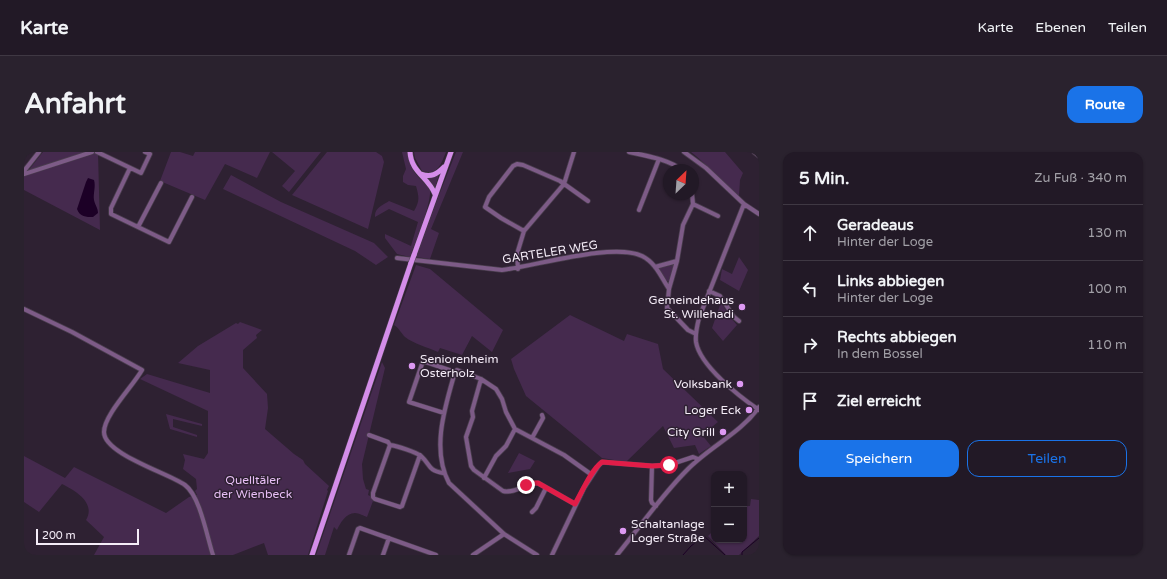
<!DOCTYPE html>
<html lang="de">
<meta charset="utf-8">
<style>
body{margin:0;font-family:"Varela Round",sans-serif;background:#2a222e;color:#f1f3f6}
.controls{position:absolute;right:12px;bottom:12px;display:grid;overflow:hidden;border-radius:8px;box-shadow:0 1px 3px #0004}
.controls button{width:36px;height:36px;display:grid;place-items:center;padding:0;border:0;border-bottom:1px solid #3f3843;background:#221926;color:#f1f3f6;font:20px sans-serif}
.compass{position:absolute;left:639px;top:12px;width:36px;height:36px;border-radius:50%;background:#221926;box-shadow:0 1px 3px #0004;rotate:25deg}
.scale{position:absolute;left:12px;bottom:10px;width:103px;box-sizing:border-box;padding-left:4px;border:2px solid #f5edf8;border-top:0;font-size:11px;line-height:14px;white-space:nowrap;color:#f5edf8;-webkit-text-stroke:3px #2e2132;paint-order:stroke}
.stop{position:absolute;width:12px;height:12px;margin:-9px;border:3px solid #e11d48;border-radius:50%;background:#fff}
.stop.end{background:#e11d48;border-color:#fff;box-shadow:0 1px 4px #0008}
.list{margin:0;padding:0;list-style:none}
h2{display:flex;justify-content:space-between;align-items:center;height:52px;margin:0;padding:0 16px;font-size:17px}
h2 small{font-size:13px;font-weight:400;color:#a2a0a7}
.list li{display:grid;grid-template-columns:26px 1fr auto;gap:12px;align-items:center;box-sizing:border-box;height:56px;padding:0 16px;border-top:1px solid #3f3843}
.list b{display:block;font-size:15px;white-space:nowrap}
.list p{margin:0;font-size:13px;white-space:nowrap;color:#a2a0a7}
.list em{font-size:13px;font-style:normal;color:#a2a0a7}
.actions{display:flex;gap:8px;padding:12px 16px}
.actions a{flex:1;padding:9px 0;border:1px solid #1a73e8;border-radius:12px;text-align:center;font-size:14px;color:#1a73e8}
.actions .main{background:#1a73e8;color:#fff}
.icon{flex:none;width:22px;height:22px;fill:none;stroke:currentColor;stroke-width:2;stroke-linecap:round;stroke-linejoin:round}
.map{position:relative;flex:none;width:735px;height:403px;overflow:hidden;border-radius:12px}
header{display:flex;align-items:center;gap:24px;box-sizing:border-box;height:56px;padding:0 20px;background:#221926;border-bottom:1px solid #3f3843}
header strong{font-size:19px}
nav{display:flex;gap:22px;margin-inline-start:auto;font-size:14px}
.intro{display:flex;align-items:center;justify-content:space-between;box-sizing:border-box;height:96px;padding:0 24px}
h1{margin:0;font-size:28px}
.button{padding:10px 18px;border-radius:12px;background:#1a73e8;color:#fff;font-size:14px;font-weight:700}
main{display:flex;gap:24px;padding:0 24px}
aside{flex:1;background:#221926;border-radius:12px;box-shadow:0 1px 3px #0004}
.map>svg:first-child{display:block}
</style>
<header>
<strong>Karte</strong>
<nav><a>Karte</a><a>Ebenen</a><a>Teilen</a></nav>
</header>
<div class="intro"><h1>Anfahrt</h1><a class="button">Route</a></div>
<main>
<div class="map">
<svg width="735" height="403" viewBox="0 0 735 403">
<rect width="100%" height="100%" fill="#2e2132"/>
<path fill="#452a4e" d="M19,0H74L76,78L0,38V24Z
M147,0H156L169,4L171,0H246L233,26L201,12L181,48L136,29Z
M248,0H297L265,40L258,34L271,19Z
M303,0H352L358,4L360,10L344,77L268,43Z
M378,0H384C385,18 394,25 406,36C408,51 392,89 386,105L373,102L361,86V82L387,94L394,70L365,57L351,65C350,56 359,53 365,49L390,59C396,49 395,45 392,34L384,33L379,30V24L382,17Z
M390,0H422C417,12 414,24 398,19L391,6Z
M432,0H439L407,77L415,81L406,107L392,105L413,48Z
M667,0H701L719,21L716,28L715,44C697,31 684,13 667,0Z
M415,22L411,36L401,25Z
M207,23L257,50L350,91L364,105L352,113L331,99L199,37Z
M715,105L724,118L715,139L696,128L698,117L708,122Z
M392,113L406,117L479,178L468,200L448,184L438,203L416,196L414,200C403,195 390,192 381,185C377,181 375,176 370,173Z
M650,113L645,129H643L634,116Z
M697,150L705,164L713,173L699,189L688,176Z
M546,163L600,189L603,182L634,192L639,217L694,270L678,283L687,294L675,302L671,293L650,296L639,274L602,310L578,306L502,244L490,217L487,207Z
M216,170L238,178L232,183L233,186L219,198V216L243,242L244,256L241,277L270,302L279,308L281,312L305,334L303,338L304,339L284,403H244L240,391L209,403H70L80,385L62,368C72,351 52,339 38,332L15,360L0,350V304L41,326L50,315L142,361L165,345L173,343L171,339L173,337L172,327L159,317L161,308L159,302L180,307L184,301V259L116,227L123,222L186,241V218L154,211L174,194L212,171L214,172Z
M358,210L361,216L338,312L339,327L342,337L345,338L344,343L346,344L349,349L343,365C340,364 335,361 331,361C322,361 316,371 313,378L310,375L301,403H292Z
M142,262L178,272V274L149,267V275L173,283V285L146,277Z
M495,301L511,309L506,317L484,321Z
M727,347L735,348V384L715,403H702L684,384L690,378V388H720V354H726Z"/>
<path fill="#1c0026" d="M64,26L70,28C72,35 69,41 70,48C71,53 74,56 74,61L69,65C62,65 56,65 53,57L62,30Z"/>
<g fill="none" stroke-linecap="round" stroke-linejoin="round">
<path stroke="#1c0026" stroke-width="1" d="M659,403L667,394L680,384L701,403
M718,403V400L735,386"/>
<defs>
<path id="minor" d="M73,0L117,21L126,2L121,0
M605,0C623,4 644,7 658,18
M660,0L682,16L720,52L735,62
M730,0L735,4
M106,16L87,56V62L145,90L168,45
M0,19L15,0
M0,22L68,0
M668,42L669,52L659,73L653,109L645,137L643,156L664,178L672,182
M669,52L694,64
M720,52L675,166C673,174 671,182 672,190C676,214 716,245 735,258
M615,58L635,7
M114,75L137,31
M500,79L477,66L461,55L465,45L489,14L493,12L499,13L536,29L564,49
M373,106L478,118C512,114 589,90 618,104C632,111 637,125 645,137
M631,115L653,109
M494,117L493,102L500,79L540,32L550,0
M685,139L696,144L710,165L715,169
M0,157L48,180L118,218C109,234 80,263 80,280C80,302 144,321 161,333C176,344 183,385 189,403
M457,227L448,259L449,265L442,285L447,314L450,318L479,339C491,342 502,331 514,331L551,352
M420,261L385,250L399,209L431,220
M345,283L364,290L366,293C373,294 392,300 397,304C407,313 403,318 419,321
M508,286L519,266L518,263
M366,293L349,341V345L351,347L376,355L378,354L396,303
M628,314L627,348L628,351L632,354
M460,326L472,304L482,294L491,277
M508,360L512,356L522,336
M325,403L334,377L336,376L412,403
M359,403L365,386
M449,403L480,382
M513,403L480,382L425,331C407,297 421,255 431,220L433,218L457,227L472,237L478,247L482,260L491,277L540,303L568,323
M528,403L560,336L575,313L578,310L628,314L645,313L669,305L674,307
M593,403C616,375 637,344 663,318C685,295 717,281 735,255"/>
<path id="major" d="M386,0C387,20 404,25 411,42
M397,22C407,26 413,22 420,15
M390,103L427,0
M288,403L387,111"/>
</defs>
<use href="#minor" stroke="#4a3e4e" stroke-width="5.5"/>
<use href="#major" stroke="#4a3e4e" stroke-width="6"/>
<use href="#minor" stroke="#7d5b87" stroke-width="4"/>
<use href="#major" stroke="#d48de9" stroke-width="5"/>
<defs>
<path id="major-bridge" d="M387,111L390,103"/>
</defs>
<use href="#major-bridge" stroke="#4a3e4e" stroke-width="6" stroke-linecap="butt"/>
<use href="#major-bridge" stroke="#d48de9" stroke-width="5"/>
</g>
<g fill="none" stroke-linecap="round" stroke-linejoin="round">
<path stroke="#e11d48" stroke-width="5" d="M502,333L508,331H514L551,352C558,340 567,318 578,310L628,314L645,313"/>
</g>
<g fill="#dd99f3" stroke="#2e2132" stroke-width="1.5">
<circle cx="718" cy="155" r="4"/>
<circle cx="388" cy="214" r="4"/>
<circle cx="716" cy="232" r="4"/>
<circle cx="725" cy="258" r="4"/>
<circle cx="699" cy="280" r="4"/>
<circle cx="599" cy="379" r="4"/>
</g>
<g text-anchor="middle" stroke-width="3" stroke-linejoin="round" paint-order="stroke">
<g font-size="12" fill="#f5edf8" stroke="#2e2132">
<text transform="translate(526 100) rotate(-9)" y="4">GARTELER WEG</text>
</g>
<g font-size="12" fill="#f5edf8" stroke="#2e2132" text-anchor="end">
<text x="710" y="152">Gemeindehaus<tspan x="710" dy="14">St. Willehadi</tspan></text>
<text x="396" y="211" text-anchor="start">Seniorenheim<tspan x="396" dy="14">Osterholz</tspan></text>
<text x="708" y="236">Volksbank</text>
<text x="717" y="262">Loger Eck</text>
<text x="691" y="284">City Grill</text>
<text x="607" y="376" text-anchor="start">Schaltanlage<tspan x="607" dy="14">Loger Straße</tspan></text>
</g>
<g font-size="12" fill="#e7bef5" stroke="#2e2132">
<text x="229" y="332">Quelltäler<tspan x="229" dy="14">der Wienbeck</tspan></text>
</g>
</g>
</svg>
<div class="controls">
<button>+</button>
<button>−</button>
</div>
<svg class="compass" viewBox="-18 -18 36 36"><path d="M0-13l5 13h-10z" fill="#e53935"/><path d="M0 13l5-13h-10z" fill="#a2a0a7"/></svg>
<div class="scale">200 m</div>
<div class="stop" style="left:645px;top:313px"></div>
<div class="stop end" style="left:502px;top:333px"></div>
</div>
<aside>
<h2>5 Min.<small>Zu Fuß · 340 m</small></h2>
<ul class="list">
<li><svg class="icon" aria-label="ahead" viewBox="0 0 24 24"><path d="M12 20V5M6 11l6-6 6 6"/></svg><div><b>Geradeaus</b><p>Hinter der Loge</p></div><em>130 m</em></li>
<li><svg class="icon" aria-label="left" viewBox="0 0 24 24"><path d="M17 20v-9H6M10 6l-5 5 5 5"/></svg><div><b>Links abbiegen</b><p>Hinter der Loge</p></div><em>100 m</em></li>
<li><svg class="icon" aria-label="right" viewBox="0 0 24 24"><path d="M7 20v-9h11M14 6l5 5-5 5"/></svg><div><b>Rechts abbiegen</b><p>In dem Bossel</p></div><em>110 m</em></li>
<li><svg class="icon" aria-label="arrive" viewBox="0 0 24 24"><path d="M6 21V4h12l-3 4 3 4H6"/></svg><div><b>Ziel erreicht</b></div></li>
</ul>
<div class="actions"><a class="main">Speichern</a><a>Teilen</a></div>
</aside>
</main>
